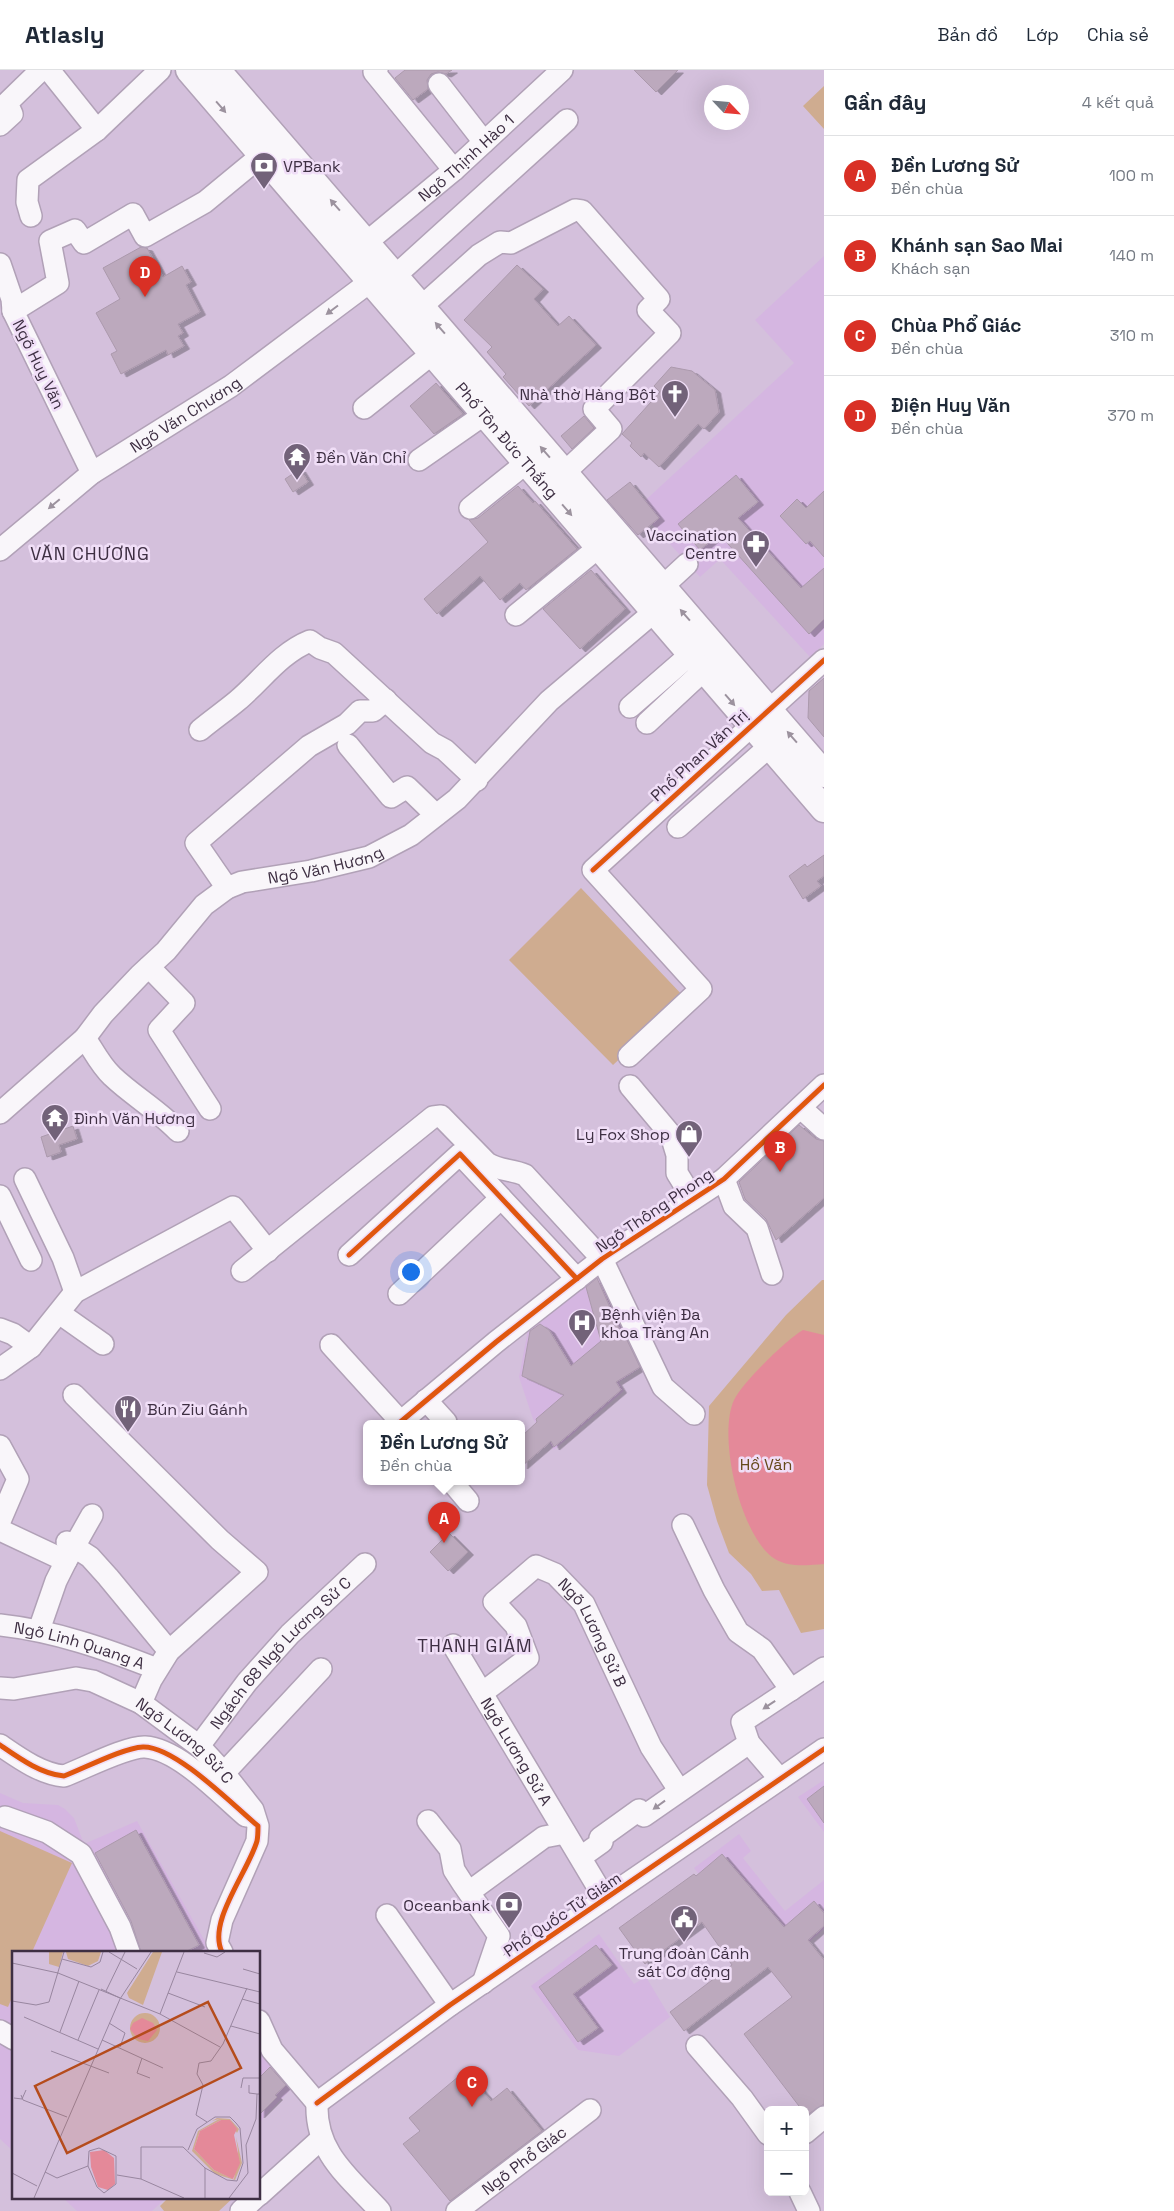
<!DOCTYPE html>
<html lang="vi">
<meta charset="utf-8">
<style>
body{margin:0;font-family:"Space Grotesk",sans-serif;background:#f2f2f3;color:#1f2937}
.controls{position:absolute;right:15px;bottom:15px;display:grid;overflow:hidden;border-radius:8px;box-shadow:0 5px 20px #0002}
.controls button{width:45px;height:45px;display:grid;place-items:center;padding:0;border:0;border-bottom:1px solid #e0e1e3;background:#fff;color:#1f2937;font:25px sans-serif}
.compass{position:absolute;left:704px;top:15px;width:45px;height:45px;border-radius:50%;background:#fff;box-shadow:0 5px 20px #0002;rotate:116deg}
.you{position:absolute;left:410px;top:1201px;width:18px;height:18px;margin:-12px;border:4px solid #fff;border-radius:50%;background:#1a73e8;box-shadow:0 0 0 8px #1a73e833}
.badge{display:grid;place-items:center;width:32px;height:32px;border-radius:50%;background:#d93025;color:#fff;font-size:16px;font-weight:700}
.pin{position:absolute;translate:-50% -41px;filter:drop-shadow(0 1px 2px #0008)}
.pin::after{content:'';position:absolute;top:26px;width:18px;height:15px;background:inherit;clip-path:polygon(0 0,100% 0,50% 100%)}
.popup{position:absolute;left:363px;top:1350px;width:162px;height:65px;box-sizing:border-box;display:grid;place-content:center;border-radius:8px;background:#fff;filter:drop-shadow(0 1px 4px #0005);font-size:16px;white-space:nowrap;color:#747a83}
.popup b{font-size:19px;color:#1f2937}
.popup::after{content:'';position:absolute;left:50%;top:100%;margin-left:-10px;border:10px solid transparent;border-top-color:#fff}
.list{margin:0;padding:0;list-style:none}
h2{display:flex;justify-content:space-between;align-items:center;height:65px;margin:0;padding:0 20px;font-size:21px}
h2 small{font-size:16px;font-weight:400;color:#747a83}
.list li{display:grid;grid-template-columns:32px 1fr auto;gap:15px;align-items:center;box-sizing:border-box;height:80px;padding:0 20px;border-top:1px solid #e0e1e3}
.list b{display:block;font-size:19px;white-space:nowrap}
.list p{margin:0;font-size:16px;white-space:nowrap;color:#747a83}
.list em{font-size:16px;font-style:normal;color:#747a83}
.map{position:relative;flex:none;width:824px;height:2141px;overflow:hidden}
header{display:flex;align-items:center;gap:30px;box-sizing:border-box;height:70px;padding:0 25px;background:#fff;border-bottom:1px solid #e0e1e3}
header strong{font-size:24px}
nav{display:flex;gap:28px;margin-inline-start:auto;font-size:18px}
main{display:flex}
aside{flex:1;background:#fff}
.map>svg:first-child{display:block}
</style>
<header>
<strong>Atlasly</strong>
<nav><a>Bản đồ</a><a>Lớp</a><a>Chia sẻ</a></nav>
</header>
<main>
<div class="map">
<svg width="824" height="2141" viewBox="0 0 824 2141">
<defs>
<filter id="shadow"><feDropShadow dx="5.5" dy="3" stdDeviation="0" flood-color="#0004"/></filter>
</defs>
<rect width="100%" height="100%" fill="#d4c0dc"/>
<path fill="#d5b6e1" d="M824,186V574L810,587L720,489L700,507L637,438L794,293L755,250Z
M602,1194L647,1293L619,1312L624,1321L554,1380L533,1349L519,1307L530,1249Z
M824,1710V1762L798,1727Z
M0,1723L23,1733L58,1735L65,1739L74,1748L84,1774L137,1751L211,1882H14V2082L0,2069Z
M739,1764L751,1781L743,1788L785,1841L824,1810V1859L775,1902L694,1798Z
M599,1864L634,1914L646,1907L670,1947L619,1986L578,1980L531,1916Z
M259,1973L291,2019L259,2053Z
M62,2127H167L152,2141H77Z"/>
<path fill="#cfac90" d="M824,16V59L803,36Z
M581,818L685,928L613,995L509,890Z
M822,1210H824V1559L801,1563L779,1520L762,1521L751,1504L729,1483L717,1451L707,1415L709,1336L786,1245Z
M0,1761L72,1793L32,1882H14V1923L8,1937L0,1934Z
M169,2127H234L219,2141H164L160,2136Z"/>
<path fill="#e48999" d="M803,1260L824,1265V1494C808,1495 790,1498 775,1489C741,1468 717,1367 734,1330C742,1313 787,1269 803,1260Z"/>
<path fill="#bca9bd" stroke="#ab99ac" filter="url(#shadow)" d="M405,0H452L446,4L438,2L431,4L427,10L428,19L413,30L395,8Z
M634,0H678L656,22Z
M141,177L147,178L163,207L182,196L191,212L186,215L200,242L178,254L183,263L178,266L184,276L168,285L166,280L121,304L111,284L117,281L96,243L120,229L103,198Z
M517,195L543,219L534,229L558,256L569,246L596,275L529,336L503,307L506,304L487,282L492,277L464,250Z
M671,297L692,301L715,320L719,342L704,359L698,354L659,397L644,383L641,387L630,376L632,373L622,364L660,322L654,316Z
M436,313L463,344L434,364L410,336Z
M584,346L594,358L572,379L561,366Z
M300,399L308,412L293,422L285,409Z
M736,405L758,432L738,448L801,518L824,498V549L809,564L719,464L700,480L678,454Z
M630,412L659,448L638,465L607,430Z
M518,416L533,433L535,431L577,479L526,520L520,513L500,530L480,506L437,544L424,529L488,472L469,450L478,448Z
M824,421V487L810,471L806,474L780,446L797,429L806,438Z
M591,500L625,539L580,579L543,539Z
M824,608V667L808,648L809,621Z
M824,785V806L817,811L821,816L803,829L789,806L805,794L807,797Z
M799,1055L816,1069L824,1071V1128L776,1170L766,1149L745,1129L739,1112Z
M73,1056L77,1069L59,1075L61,1082L47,1087L41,1067Z
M597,1208L622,1265L624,1264L640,1297L616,1312L621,1320L554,1377L551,1371L522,1396V1366L537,1352L536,1349L564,1325L522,1306L530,1261L540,1254L549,1260L571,1296L601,1271L586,1217Z
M449,1463L468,1482L448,1501L430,1482Z
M824,1716V1753L807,1729Z
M136,1760L199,1875L185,1882H141L131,1851L95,1783Z
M722,1784L784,1857L814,1831L824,1843V1856L808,1870L824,1890V2034L807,2045L805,2040H802L744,1964L792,1927L768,1897L684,1961L670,1942L732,1895L702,1852L645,1894L619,1858L694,1804L696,1806Z
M596,1875L612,1895L573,1924L598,1958L578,1972L539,1917Z
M270,1997L286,2015L275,2025L277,2027L259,2045V2008Z
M465,2001L491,2031L507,2018L542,2061L450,2131L403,2074L420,2061L409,2048Z"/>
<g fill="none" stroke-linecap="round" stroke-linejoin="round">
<defs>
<g id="minor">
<path d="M49,0L97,60"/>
<path d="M377,0L374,2L454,100"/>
<path d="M439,14L484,72"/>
<path d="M0,55L12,44L7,33L41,0"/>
<path d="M31,146L27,132L28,110L97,60L160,0"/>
<path id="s1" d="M367,172L454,100L562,0"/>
<path d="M0,194L12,229L13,241"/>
<path d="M395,206L567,50"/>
<path d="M421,237L479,185L500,172L511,173L575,140L582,141L659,229L648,240L670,263L594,339L611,359L564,403"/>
<path d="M364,338L433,283"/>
<path d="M419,390L485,344"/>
<path d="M92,403L13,241L58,213L50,171L75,160L84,173L133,144L145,166L205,132L262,85"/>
<path d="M470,438L526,393"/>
<path id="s2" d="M0,480L92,403L231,316L371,211"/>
<path d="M661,518L687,494"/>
<path d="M516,545L599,477"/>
<path d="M630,637L691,584"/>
<path d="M647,653L704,600"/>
<path d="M200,660C212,650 225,641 237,631C261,611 280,583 310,571L320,578L334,583L432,673L445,680L477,710"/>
<path d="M348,675L391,727L407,717L436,745"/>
<path d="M678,757L770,676"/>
<path d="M227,818L196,773L309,676L347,654L360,641H373L386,630"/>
<path d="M149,897L184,933L159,960L210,1039"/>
<path d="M85,968C93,980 101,996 112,1006C133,1026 158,1040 178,1061"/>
<path d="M629,986L701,919L593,800L824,590"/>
<path d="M630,1016L671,1065L677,1085V1103L693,1129"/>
<path d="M801,1038L824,1059"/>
<path id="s3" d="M0,1043L85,968L103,944L140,905L166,881L204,835L227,818L242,812L311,801L369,787L411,765L457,729L549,631L654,542"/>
<path d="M25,1109L63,1188L75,1222"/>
<path d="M724,1109L734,1136L757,1158L772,1204"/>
<path d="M0,1126L31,1190"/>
<path d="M349,1185L460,1084L577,1209"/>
<path d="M242,1201L433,1047L441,1046L487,1093C499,1101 512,1099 525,1105L602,1189L663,1317L694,1344"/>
<path d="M399,1224L501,1128"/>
<path d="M59,1243L103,1274"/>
<path d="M0,1259L13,1264L31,1277"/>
<path d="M331,1275L401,1352"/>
<path d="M0,1299L31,1277L75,1222L233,1137L268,1181"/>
<path d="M74,1325L220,1470L257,1502L169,1581L151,1610L141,1633"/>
<path d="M426,1330L446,1352L444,1354"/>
<path d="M398,1354L496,1272L602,1189L724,1109L824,1015"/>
<path d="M0,1376L18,1409L0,1451"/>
<path d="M452,1412L468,1431"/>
<path d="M683,1455L714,1520L738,1562L762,1579L791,1620"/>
<path d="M0,1460L66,1491L92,1445"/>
<path d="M67,1472L90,1487L108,1507L169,1581"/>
<path id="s4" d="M0,1555C55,1561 106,1579 157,1599"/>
<path d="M39,1560L56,1511L66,1491"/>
<path id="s5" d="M453,1575L605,1829"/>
<path id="s6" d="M0,1618L14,1619L76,1608L93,1611L141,1633L199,1676L224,1703L253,1740L258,1756L257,1771L222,1850L217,1873L222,1882"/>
<path id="s7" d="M482,1623L528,1588L516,1556L494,1532L536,1496L555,1504L584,1534L651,1677L679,1720"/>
<path d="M749,1673L780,1709"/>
<path d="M0,1675C19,1688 41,1704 64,1706C83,1699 127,1676 145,1677C179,1679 221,1725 246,1746"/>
<path id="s8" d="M199,1676L247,1612L290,1564L365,1494"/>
<path d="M224,1703L321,1599"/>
<path d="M5,1747L47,1762L81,1784L120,1857L129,1882"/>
<path d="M428,1751L450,1779L454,1800L463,1814L499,1866L483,1913"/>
<path d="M581,1787L602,1772L600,1768L639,1740L644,1746L749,1673L742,1652L824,1598"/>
<path d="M469,1822L544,1767L565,1763"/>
<path d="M387,1845L450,1935"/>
<path d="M259,1951L272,1980L317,2033"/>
<path d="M0,1961L14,1969"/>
<path d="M697,1976L742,2028L768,2064"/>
<path d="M317,2033L450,1935L824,1679"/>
<path d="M317,2033C315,2083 349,2107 380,2141"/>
<path d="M805,2063L824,2047"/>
<path d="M800,2122L809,2141"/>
<path d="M259,2125L321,2069"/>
<path d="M241,2141L256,2127"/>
<path id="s9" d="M457,2141L590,2040"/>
</g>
<g id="major">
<path id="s10" d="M189,0L824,739"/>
<path d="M217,0L824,704"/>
</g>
</defs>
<use href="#minor" stroke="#b1a1b7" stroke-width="24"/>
<use href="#major" stroke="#b1a1b7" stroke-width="29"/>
<use href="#minor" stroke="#f9f6fa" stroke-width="21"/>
<use href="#major" stroke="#f9f6fa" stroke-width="26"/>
<defs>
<path id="cycleway" d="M593,800L824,590
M349,1185L460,1084L577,1209
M398,1354L496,1272L602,1189L724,1109L824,1015
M0,1675C19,1688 41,1704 64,1706C85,1698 123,1678 143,1677C175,1676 233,1735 258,1756C258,1760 258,1766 257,1771C248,1802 207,1852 222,1882
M317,2033L450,1935L824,1679"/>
</defs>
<use href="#cycleway" stroke="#f0def7" stroke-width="8"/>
<use href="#cycleway" stroke="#e0570f" stroke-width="5"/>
</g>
<defs><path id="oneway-solid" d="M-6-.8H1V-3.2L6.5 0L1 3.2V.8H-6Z" transform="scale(1.25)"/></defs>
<g fill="#9c929e">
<use href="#oneway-solid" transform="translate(221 37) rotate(49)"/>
<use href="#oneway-solid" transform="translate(335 135) rotate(-131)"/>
<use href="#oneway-solid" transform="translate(332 240) rotate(143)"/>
<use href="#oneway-solid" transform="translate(440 258) rotate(-131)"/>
<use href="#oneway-solid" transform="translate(545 382) rotate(-131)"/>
<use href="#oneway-solid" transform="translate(54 434) rotate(140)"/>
<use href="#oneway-solid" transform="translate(567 440) rotate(49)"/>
<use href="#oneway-solid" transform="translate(685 545) rotate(-131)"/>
<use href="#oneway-solid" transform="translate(730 630) rotate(49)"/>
<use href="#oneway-solid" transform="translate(792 667) rotate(-131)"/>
<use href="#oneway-solid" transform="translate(769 1635) rotate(146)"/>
<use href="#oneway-solid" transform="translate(659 1735) rotate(144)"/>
</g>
<defs>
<symbol id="bank-pin" viewBox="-11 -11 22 30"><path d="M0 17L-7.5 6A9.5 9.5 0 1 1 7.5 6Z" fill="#726279" stroke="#f0def7"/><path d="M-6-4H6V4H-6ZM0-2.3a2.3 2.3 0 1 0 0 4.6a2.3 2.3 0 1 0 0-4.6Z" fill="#fff"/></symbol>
<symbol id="church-pin" viewBox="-11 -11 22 30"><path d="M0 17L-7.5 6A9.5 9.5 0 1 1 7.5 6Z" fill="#726279" stroke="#f0def7"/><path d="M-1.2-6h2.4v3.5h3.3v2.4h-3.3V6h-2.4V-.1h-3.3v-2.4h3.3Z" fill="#fff"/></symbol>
<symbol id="temple-pin" viewBox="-11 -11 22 30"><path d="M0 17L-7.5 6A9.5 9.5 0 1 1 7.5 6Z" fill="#726279" stroke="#f0def7"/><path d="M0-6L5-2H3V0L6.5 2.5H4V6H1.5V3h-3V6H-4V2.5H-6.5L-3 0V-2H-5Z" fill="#fff"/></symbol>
<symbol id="pharmacy-pin" viewBox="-11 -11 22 30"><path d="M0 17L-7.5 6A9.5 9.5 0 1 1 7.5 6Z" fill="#726279" stroke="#f0def7"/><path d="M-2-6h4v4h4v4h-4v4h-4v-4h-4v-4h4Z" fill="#fff"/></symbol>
<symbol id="shop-pin" viewBox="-11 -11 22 30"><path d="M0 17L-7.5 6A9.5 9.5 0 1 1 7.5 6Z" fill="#726279" stroke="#f0def7"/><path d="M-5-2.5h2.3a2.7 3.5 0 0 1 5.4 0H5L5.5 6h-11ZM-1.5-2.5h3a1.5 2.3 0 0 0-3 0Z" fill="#fff"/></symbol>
<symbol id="hospital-pin" viewBox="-11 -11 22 30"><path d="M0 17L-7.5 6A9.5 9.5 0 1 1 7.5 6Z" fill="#726279" stroke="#f0def7"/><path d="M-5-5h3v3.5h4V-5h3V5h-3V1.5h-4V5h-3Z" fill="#fff"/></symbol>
<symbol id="restaurant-pin" viewBox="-11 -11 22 30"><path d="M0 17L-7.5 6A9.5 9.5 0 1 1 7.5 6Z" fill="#726279" stroke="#f0def7"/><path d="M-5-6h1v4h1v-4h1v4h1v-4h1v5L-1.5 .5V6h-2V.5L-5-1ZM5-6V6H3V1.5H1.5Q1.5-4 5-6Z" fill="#fff"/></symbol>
<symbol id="civic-pin" viewBox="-11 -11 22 30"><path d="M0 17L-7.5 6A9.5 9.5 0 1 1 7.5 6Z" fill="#726279" stroke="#f0def7"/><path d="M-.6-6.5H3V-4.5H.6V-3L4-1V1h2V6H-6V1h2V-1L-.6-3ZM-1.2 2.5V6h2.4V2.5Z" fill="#fff"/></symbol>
</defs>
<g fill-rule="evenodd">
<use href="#bank-pin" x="248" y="80" width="32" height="43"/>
<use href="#church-pin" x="659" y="308" width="32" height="43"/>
<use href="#temple-pin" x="281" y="371" width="32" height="43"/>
<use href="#pharmacy-pin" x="740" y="458" width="32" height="43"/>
<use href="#temple-pin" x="39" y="1032" width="32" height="43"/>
<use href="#shop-pin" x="673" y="1048" width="32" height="43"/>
<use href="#hospital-pin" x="566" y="1237" width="32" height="43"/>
<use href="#restaurant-pin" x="112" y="1323" width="32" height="43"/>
<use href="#bank-pin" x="493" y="1819" width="32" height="43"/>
<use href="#civic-pin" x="668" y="1833" width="32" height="43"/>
</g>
<g text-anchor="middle" stroke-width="5" stroke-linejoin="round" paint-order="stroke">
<g font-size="16" fill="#3e2f43" stroke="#f0def7">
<text dy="6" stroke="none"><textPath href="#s1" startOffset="130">Ngõ Thịnh Hào 1</textPath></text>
<text transform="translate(39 294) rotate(64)" y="6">Ngõ Huy Văn</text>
<text dy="6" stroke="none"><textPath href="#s2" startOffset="230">Ngõ Văn Chương</textPath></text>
<text dy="6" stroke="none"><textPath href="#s10" startOffset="488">Phố Tôn Đức Thắng</textPath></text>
<text transform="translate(699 685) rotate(-43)" y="6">Phố Phan Văn Trị</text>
<text dy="6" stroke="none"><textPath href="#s3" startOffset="422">Ngõ Văn Hương</textPath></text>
<text transform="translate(654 1140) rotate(-34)" y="6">Ngõ Thông Phong</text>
<text dy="6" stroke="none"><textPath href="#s7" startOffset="271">Ngõ Lương Sử B</textPath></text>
<text dy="6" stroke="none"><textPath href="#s4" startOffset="82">Ngõ Linh Quang A</textPath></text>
<text dy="6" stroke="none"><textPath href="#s8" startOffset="124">Ngách 68 Ngõ Lương Sử C</textPath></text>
<text dy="6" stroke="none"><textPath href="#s6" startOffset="205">Ngõ Lương Sử C</textPath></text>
<text dy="6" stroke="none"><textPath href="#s5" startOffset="124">Ngõ Lương Sử A</textPath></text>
<text transform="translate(562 1844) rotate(-34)" y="6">Phố Quốc Tử Giám</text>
<text dy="6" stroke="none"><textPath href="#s9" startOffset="84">Ngõ Phổ Giác</textPath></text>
</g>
<g font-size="16" fill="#3e2f43" stroke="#f0def7" text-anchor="start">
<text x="283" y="102">VPBank</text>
<text x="656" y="330" text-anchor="end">Nhà thờ Hàng Bột</text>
<text x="316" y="393">Đền Văn Chỉ</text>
<text x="737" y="471" text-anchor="end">Vaccination<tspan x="737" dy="18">Centre</tspan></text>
<text x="74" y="1054">Đình Văn Hương</text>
<text x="670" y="1070" text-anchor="end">Ly Fox Shop</text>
<text x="601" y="1250">Bệnh viện Đa<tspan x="601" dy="18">khoa Tràng An</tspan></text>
<text x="147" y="1345">Bún Ziu Gánh</text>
<text x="490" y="1841" text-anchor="end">Oceanbank</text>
<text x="684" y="1889" text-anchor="middle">Trung đoàn Cảnh<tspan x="684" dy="18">sát Cơ động</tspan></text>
</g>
<g font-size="16" fill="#65491b" stroke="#f0def7">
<text x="766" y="1400">Hồ Văn</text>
</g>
<g font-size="18" letter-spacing="1" fill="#3e2f43" stroke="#f0def7">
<text x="90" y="490">VĂN CHƯƠNG</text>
<text x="475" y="1582">THANH GIÁM</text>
</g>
</g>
<g transform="translate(12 1881)">
<rect width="248" height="248" fill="#d4c0dc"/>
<path d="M37,1H51L47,16L37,13ZM54,1H89L86,10L76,15L56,8ZM141,1H150L131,54L117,47L115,42ZM118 77a15 15 0 1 1 30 0a15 15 0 1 1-30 0ZM205,167L218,168L227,178L225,182L218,169H209L188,180L182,198L202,219L222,228L226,200L224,186L230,212L223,229L203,223L180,200L186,180L207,168L200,170Z" fill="#cfac90"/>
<path d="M130,67L141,72L145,79L136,90L126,88L118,78L121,72ZM209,169H218L225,178L222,184L228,212L221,228L202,219L182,198L188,180ZM92,199L102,207L103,233L96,239L86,236L79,216L78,201Z" fill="#e48999"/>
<path fill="none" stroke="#98869f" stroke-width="1" d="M97,1L125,18M192,2L205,6L213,1M50,8L79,16L88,11L91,1M0,12L46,22L148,63L208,96M231,18L248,23M165,21L248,41M89,38L108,47M94,40L113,1M156,42L193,56M230,48L248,53M0,50L24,54L37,51L52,1M148,63L172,1M12,66L86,98M97,72L113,82L108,96M219,75L248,83M48,81L67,30M66,89L87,39M90,89L151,117M39,100L97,122M130,107L125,122L138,127M237,134V142L245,143M229,137L231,127H247M9,144L11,149L55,166M2,147L10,148L14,139M195,171L184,164L191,134L185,123L187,112L199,110L211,93L235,37M87,197L104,205V233L92,242L85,236L76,215L77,200ZM176,199L185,178L203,166H218L224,172L228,177L231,212L225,230L215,229L193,217M33,221L45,227L76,215M0,222L25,235M105,224L129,228L172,247M129,228V196H171L193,217V247M22,247L108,48L139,1M217,247L236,222L234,194L244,168L245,143H248"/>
<path fill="#b54c1c" fill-opacity="0.15" stroke="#b54c1c" stroke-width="2.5" d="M196,51L229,117L55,202L23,135Z"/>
<rect width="248" height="248" fill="none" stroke="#3e2f43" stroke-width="2.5"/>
</g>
</svg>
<div class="controls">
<button>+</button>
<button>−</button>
</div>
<svg class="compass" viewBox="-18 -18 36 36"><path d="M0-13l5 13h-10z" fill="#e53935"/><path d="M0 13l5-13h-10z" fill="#747a83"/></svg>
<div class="you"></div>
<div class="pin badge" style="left:444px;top:1473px">A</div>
<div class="popup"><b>Đền Lương Sử</b>Đền chùa</div>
<div class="pin badge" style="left:780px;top:1102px">B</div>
<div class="pin badge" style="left:472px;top:2037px">C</div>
<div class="pin badge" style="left:145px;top:227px">D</div>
</div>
<aside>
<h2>Gần đây<small>4 kết quả</small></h2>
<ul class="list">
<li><span class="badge">A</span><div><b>Đền Lương Sử</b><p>Đền chùa</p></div><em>100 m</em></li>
<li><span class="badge">B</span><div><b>Khánh sạn Sao Mai</b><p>Khách sạn</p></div><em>140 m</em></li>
<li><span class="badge">C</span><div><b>Chùa Phổ Giác</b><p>Đền chùa</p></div><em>310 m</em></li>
<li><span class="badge">D</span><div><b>Điện Huy Văn</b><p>Đền chùa</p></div><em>370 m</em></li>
</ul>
</aside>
</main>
